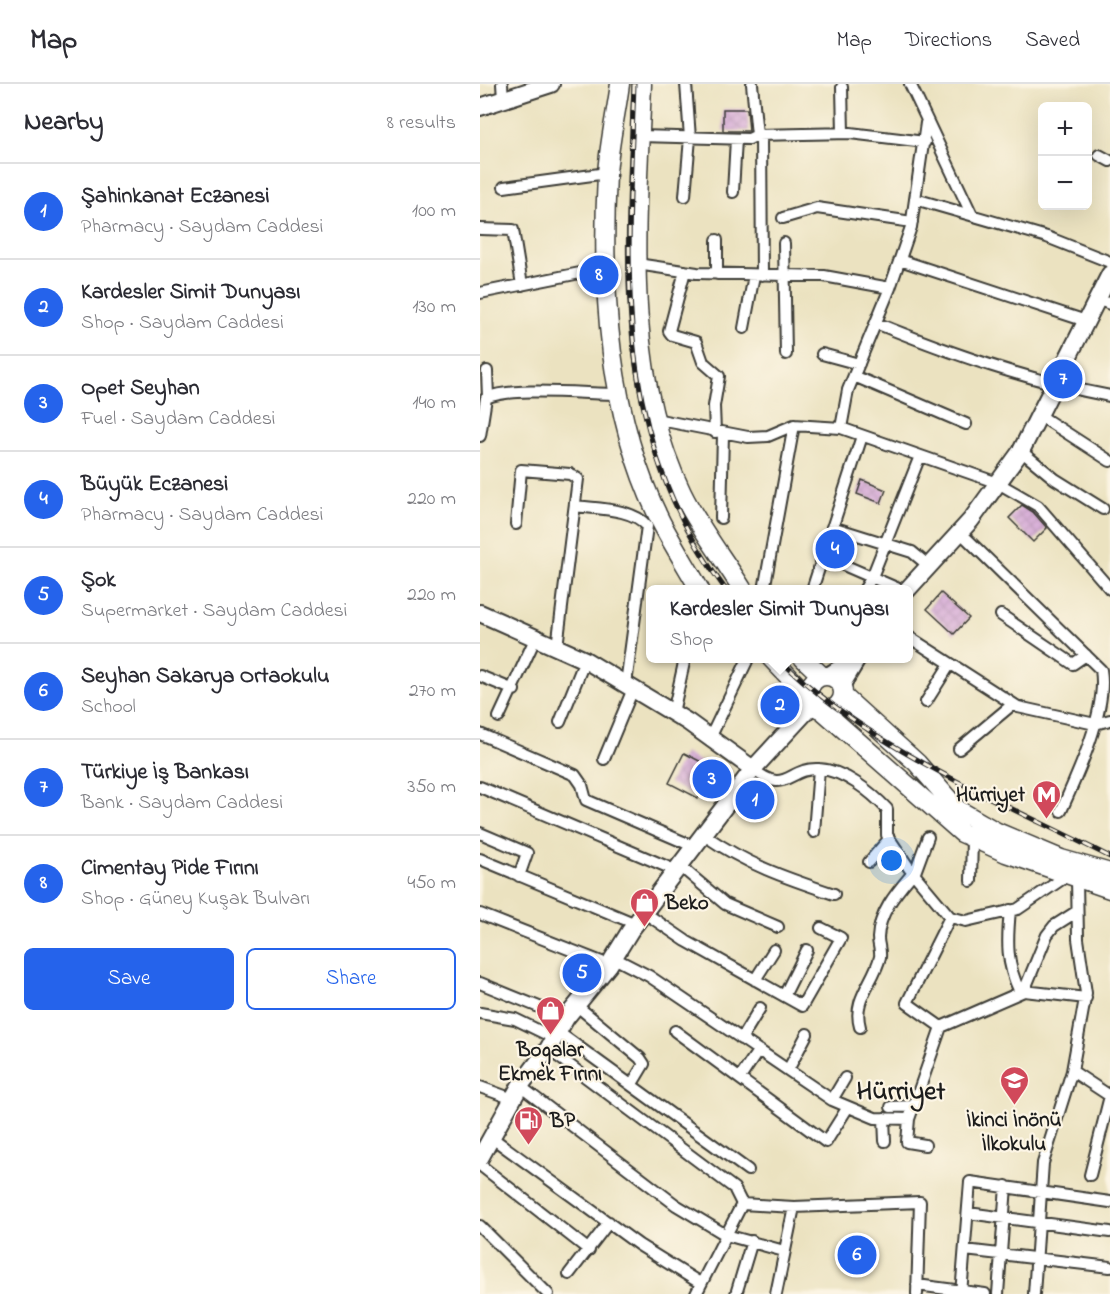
<!DOCTYPE html>
<meta charset="utf-8">
<style>
body{margin:0;font-family:"Indie Flower",sans-serif;background:#f2f2f3;color:#2b2b33}
.controls{position:absolute;right:18px;top:18px;display:grid;overflow:hidden;border-radius:9px;box-shadow:0 6px 24px #0002}
.controls button{width:54px;height:54px;display:grid;place-items:center;padding:0;border:0;border-bottom:2px solid #e1e1e2;background:#fff;color:#2b2b33;font:30px sans-serif}
.you{position:absolute;left:412px;top:777px;width:21px;height:21px;margin:-15px;border:4px solid #fff;border-radius:50%;background:#1a73e8;box-shadow:0 0 0 9px #1a73e833}
.badge{display:grid;place-items:center;width:39px;height:39px;border-radius:50%;background:#2563eb;color:#fff;font-size:20px;font-weight:700}
.pin{position:absolute;translate:-50% -50%;border:3px solid #fff;box-shadow:0 2px 6px #0006}
.popup{position:absolute;left:166px;top:501px;width:267px;height:78px;box-sizing:border-box;display:grid;place-content:center;border-radius:9px;background:#fff;filter:drop-shadow(0 2px 4px #0005);font-size:20px;white-space:nowrap;color:#7c7c81}
.popup b{font-size:22px;color:#2b2b33}
.popup::after{content:'';position:absolute;left:50%;top:100%;margin-left:-12px;border:12px solid transparent;border-top-color:#fff}
.list{margin:0;padding:0;list-style:none}
h2{display:flex;justify-content:space-between;align-items:center;height:78px;margin:0;padding:0 24px;font-size:26px}
h2 small{font-size:20px;font-weight:400;color:#7c7c81}
.list li{display:grid;grid-template-columns:39px 1fr auto;gap:18px;align-items:center;box-sizing:border-box;height:96px;padding:0 24px;border-top:2px solid #e1e1e2}
.list b{display:block;font-size:22px;white-space:nowrap}
.list p{margin:0;font-size:20px;white-space:nowrap;color:#7c7c81}
.list em{font-size:20px;font-style:normal;color:#7c7c81}
.actions{display:flex;gap:12px;padding:18px 24px}
.actions a{flex:1;padding:14px 0;border:2px solid #2563eb;border-radius:9px;text-align:center;font-size:21px;color:#2563eb}
.actions .main{background:#2563eb;color:#fff}
.map{position:relative;flex:none;width:630px;height:1210px;overflow:hidden}
header{display:flex;align-items:center;gap:36px;box-sizing:border-box;height:84px;padding:0 30px;background:#fff;border-bottom:2px solid #e1e1e2}
header strong{font-size:28px}
nav{display:flex;gap:33px;margin-inline-start:auto;font-size:21px}
main{display:flex}
aside{flex:1;background:#fff}
.map>svg:first-child{display:block}
</style>
<header>
<strong>Map</strong>
<nav><a>Map</a><a>Directions</a><a>Saved</a></nav>
</header>
<main>
<aside>
<h2>Nearby<small>8 results</small></h2>
<ul class="list">
<li><span class="badge">1</span><div><b>Şahinkanat Eczanesi</b><p>Pharmacy · Saydam Caddesi</p></div><em>100 m</em></li>
<li><span class="badge">2</span><div><b>Kardesler Simit Dunyası</b><p>Shop · Saydam Caddesi</p></div><em>130 m</em></li>
<li><span class="badge">3</span><div><b>Opet Seyhan</b><p>Fuel · Saydam Caddesi</p></div><em>140 m</em></li>
<li><span class="badge">4</span><div><b>Büyük Eczanesi</b><p>Pharmacy · Saydam Caddesi</p></div><em>220 m</em></li>
<li><span class="badge">5</span><div><b>Şok</b><p>Supermarket · Saydam Caddesi</p></div><em>220 m</em></li>
<li><span class="badge">6</span><div><b>Seyhan Sakarya Ortaokulu</b><p>School</p></div><em>270 m</em></li>
<li><span class="badge">7</span><div><b>Türkiye İş Bankası</b><p>Bank · Saydam Caddesi</p></div><em>350 m</em></li>
<li><span class="badge">8</span><div><b>Cimentay Pide Fırını</b><p>Shop · Güney Kuşak Bulvarı</p></div><em>450 m</em></li>
</ul>
<div class="actions"><a class="main">Save</a><a>Share</a></div>
</aside>
<div class="map">
<svg width="630" height="1210" viewBox="0 0 630 1210">
<defs>
<pattern id="building-cross-hatch" width="8" height="8" patternUnits="userSpaceOnUse" patternTransform="scale(1.5)"><rect width="8" height="8" fill="#d3a6d6"/><path d="M0 0l8 8M0 8l8-8" fill="none" stroke="#b58eb7"/></pattern>
</defs>
<rect width="100%" height="100%" fill="#fcf5e5"/>
<filter id="ink" filterUnits="userSpaceOnUse"><feTurbulence type="fractalNoise" baseFrequency=".0167" numOctaves="2"/><feDisplacementMap in="SourceGraphic" scale="12" xChannelSelector="R" yChannelSelector="G"/><feConvolveMatrix kernelMatrix="1 2 1 2 8 2 1 2 1" color-interpolation-filters="sRGB"/></filter>
<filter id="wash" filterUnits="userSpaceOnUse"><feTurbulence type="fractalNoise" baseFrequency=".008" numOctaves="4" result="noise"/><feDisplacementMap in="SourceGraphic" scale="24" xChannelSelector="R" yChannelSelector="G"/><feGaussianBlur stdDeviation="1.35" result="paint"/><feColorMatrix in="noise" values="0 0 0 0 0 0 0 0 0 0 0 0 0 0 0 0 0 1.4 0 .05"/><feComposite in="paint" operator="in"/></filter>
<g filter="url(#wash)">
<rect width="100%" height="100%" fill="#ebe2c0"/>
<g id="blocks">
<path fill="url(#building-cross-hatch)" d="M243,25H267L269,47H243Z
M382,396L406,406L401,419L377,410Z
M542,421L553,428L567,444L553,458L529,434Z
M461,509L489,534L474,550L447,525Z
M204,669L233,684L218,714L189,699Z"/>
</g>
</g>
<g filter="url(#ink)">
<use href="#blocks" fill-opacity="0" stroke="#3b3a35" stroke-width="1.5"/>
<g fill="none" stroke-linecap="round" stroke-linejoin="round">
<defs>
<path id="street" d="M22,0L23,15
M272,0L277,51
M430,0L492,131
M362,3L363,49
M281,51L282,191
M160,52L269,55L277,51L370,49L445,58
M619,71L630,77
M24,103L127,89
M253,108L256,55
M205,112L210,54L206,0
M435,115L567,153L630,178
M303,134L337,124L432,138
M0,145L33,146L42,201
M237,156V190
M304,159L306,270
M420,176L606,237
M157,180L217,189L344,192L410,204
M205,187L189,247L192,251L216,258L223,278L239,292L234,322L235,348
M0,209L125,184
M617,215L630,220
M396,239C472,270 549,297 630,312
M264,244L274,191
M342,270L379,280
M7,287L8,313
M374,292L486,340
M559,331L630,377
M175,335L268,353L288,352L314,341L361,344L518,399L558,422L630,505
M361,344L368,306L410,204L431,143L446,39
M0,352L6,314C33,302 106,310 139,310
M541,367L575,395L623,425
M95,422C117,425 153,424 167,442L146,600
M241,434L243,350
M36,440L41,386L90,390L98,395L77,563
M352,443L432,468L449,482
M480,448L621,586C628,625 597,692 581,727
M343,472L421,506
M284,506L314,341
M332,506L382,352
M384,506L392,493L440,372
M521,531L593,580L606,571
M429,553L538,623L615,640L630,636
M0,592L34,606
M446,618L470,580
M193,629L205,574
M19,633L56,553
M80,638L105,576
M0,650L95,691L102,701L106,716L215,763
M230,654L267,577
M479,665L533,620
M124,675L153,605
M273,685C306,713 308,683 339,685C364,686 391,708 407,725V751L429,784L470,833L486,837L538,825L588,791
M0,703L197,787
M334,748L339,685
M0,749L47,769L39,792
M224,751C268,781 303,793 354,810
M0,775L156,840
M389,778L409,755
M200,782L245,820L298,843
M434,791L448,753
M491,797L492,754
M530,826C527,857 526,880 540,908
M165,829L206,857L322,922L361,854L341,844
M0,830L129,881
M134,874L169,892L352,1016L395,1034L429,1035
M275,896L294,866
M0,899L86,934
M544,907L606,914
M304,912L327,866
M96,921L160,974L164,980L152,1000
M0,929L35,935L74,954
M380,943C372,915 394,898 400,873C401,867 398,860 398,854C399,828 417,808 433,789
M461,943L427,919L470,833
M195,947L346,1058L368,1023
M78,948L268,1086
M261,955L280,924
M68,965L254,1104L262,1120L216,1210
M308,986L327,950
M592,987L630,1012
M260,994L278,967
M40,1002L196,1121L246,1151L304,1167
M0,1003L33,1015
M352,1016L365,994
M411,1023L434,1022
M404,1034L405,1057
M11,1053L159,1161L220,1199
M445,1061L427,1058L429,1035L461,943L544,907L567,851L574,842L596,828
M0,1081L109,1166
M610,1091L630,1012
M262,1120L314,1123L440,1118L437,1210
M488,1129L630,1148
M0,1142L68,1210
M485,1166L630,1183
M89,1190L129,1138
M437,1201L505,1210
M256,1210L272,1157
M296,1210L314,1123
M481,1210L490,1098L630,1118
M518,1210L526,1102
M554,1210L563,1079L592,987L606,909L598,855L597,794"/>
<path id="secondary" d="M0,23L71,0
M427,506L491,436L541,367L630,190
M0,529L105,576L208,638L273,685
M348,592L376,574
M361,602L376,577
M0,1074L40,1002L68,965L86,934L129,881L150,847L273,685L333,620"/>
<path id="primary" d="M140,0C136,30 129,60 127,90C121,207 128,332 181,438C193,461 207,483 220,506
M162,0C157,135 141,283 202,409C218,442 243,474 263,506
M291,574L330,615
M323,574L342,592
M329 609a17 17 0 1 1 34 0a17 17 0 1 1-34 0Z
M363,612L437,679L477,725L517,748L581,775L630,789
M342,626L482,749L526,769L630,805"/>
</defs>
<use href="#street" stroke="#3b3a35" stroke-width="14"/>
<use href="#secondary" stroke="#3b3a35" stroke-width="20"/>
<use href="#primary" stroke="#3b3a35" stroke-width="21"/>
<use href="#street" stroke="#fff" stroke-width="10"/>
<use href="#secondary" stroke="#fff" stroke-width="16"/>
<use href="#primary" stroke="#fff" stroke-width="18"/>
<defs>
<path id="rail" d="M154,0C148,183 129,349 246,506
M298,574C390,665 516,715 630,773"/>
</defs>
<use href="#rail" stroke="#1c1c1c" stroke-width="5"/>
<use href="#rail" stroke="#fcf5e5" stroke-width="3" stroke-dasharray="9" stroke-linecap="butt"/>
</g>
</g>
<defs>
<symbol id="metro-pin" viewBox="-11 -11 22 30"><path d="M0 17L-7.5 6A9.5 9.5 0 1 1 7.5 6Z" fill="#d1495b" stroke="#fcf5e5"/><path d="M-5.5 5V-5H-3L0 0L3-5H5.5V5H3V-.5L0 4L-3-.5V5Z" fill="#fff"/></symbol>
<symbol id="shop-pin" viewBox="-11 -11 22 30"><path d="M0 17L-7.5 6A9.5 9.5 0 1 1 7.5 6Z" fill="#d1495b" stroke="#fcf5e5"/><path d="M-5-2.5h2.3a2.7 3.5 0 0 1 5.4 0H5L5.5 6h-11ZM-1.5-2.5h3a1.5 2.3 0 0 0-3 0Z" fill="#fff"/></symbol>
<symbol id="school-pin" viewBox="-11 -11 22 30"><path d="M0 17L-7.5 6A9.5 9.5 0 1 1 7.5 6Z" fill="#d1495b" stroke="#fcf5e5"/><path d="M0-5L7-2L0 1L-7-2ZM-4 1L0 2.5L4 1V4Q0 6-4 4Z" fill="#fff"/></symbol>
<symbol id="fuel-pin" viewBox="-11 -11 22 30"><path d="M0 17L-7.5 6A9.5 9.5 0 1 1 7.5 6Z" fill="#d1495b" stroke="#fcf5e5"/><path d="M-5.5-6h7V0h2V4h1.3V-2.5L3-4.5l.8-.8L6-3V5H2.5V1h-1V6h-7ZM-4.2-4.7v3.2H.2V-4.7Z" fill="#fff"/></symbol>
</defs>
<g fill-rule="evenodd">
<use href="#metro-pin" x="550" y="694" width="33" height="45"/>
<use href="#shop-pin" x="148" y="802" width="33" height="45"/>
<use href="#shop-pin" x="54" y="910" width="33" height="45"/>
<use href="#school-pin" x="518" y="980" width="33" height="45"/>
<use href="#fuel-pin" x="32" y="1020" width="33" height="45"/>
</g>
<g text-anchor="middle" stroke-width="4.5" stroke-linejoin="round" paint-order="stroke">
<g font-size="21" font-weight="bold" fill="#1c1c1c" stroke="#fcf5e5" text-anchor="start">
<text x="545" y="717" text-anchor="end">Hürriyet</text>
<text x="185" y="825">Beko</text>
<text x="70" y="972" text-anchor="middle">Bogalar<tspan x="70" dy="24">Ekmek Fırını</tspan></text>
<text x="534" y="1042" text-anchor="middle">İkinci İnönü<tspan x="534" dy="24">İlkokulu</tspan></text>
<text x="70" y="1043">BP</text>
</g>
<g font-size="27" font-weight="bold" fill="#1c1c1c" stroke="#fcf5e5">
<text x="421" y="1015">Hürriyet</text>
</g>
</g>
</svg>
<div class="controls">
<button>+</button>
<button>−</button>
</div>
<div class="you"></div>
<div class="pin badge" style="left:275px;top:716px">1</div>
<div class="pin badge" style="left:300px;top:621px">2</div>
<div class="popup"><b>Kardesler Simit Dunyası</b>Shop</div>
<div class="pin badge" style="left:232px;top:695px">3</div>
<div class="pin badge" style="left:355px;top:465px">4</div>
<div class="pin badge" style="left:102px;top:889px">5</div>
<div class="pin badge" style="left:377px;top:1171px">6</div>
<div class="pin badge" style="left:583px;top:295px">7</div>
<div class="pin badge" style="left:119px;top:191px">8</div>
</div>
</main>
